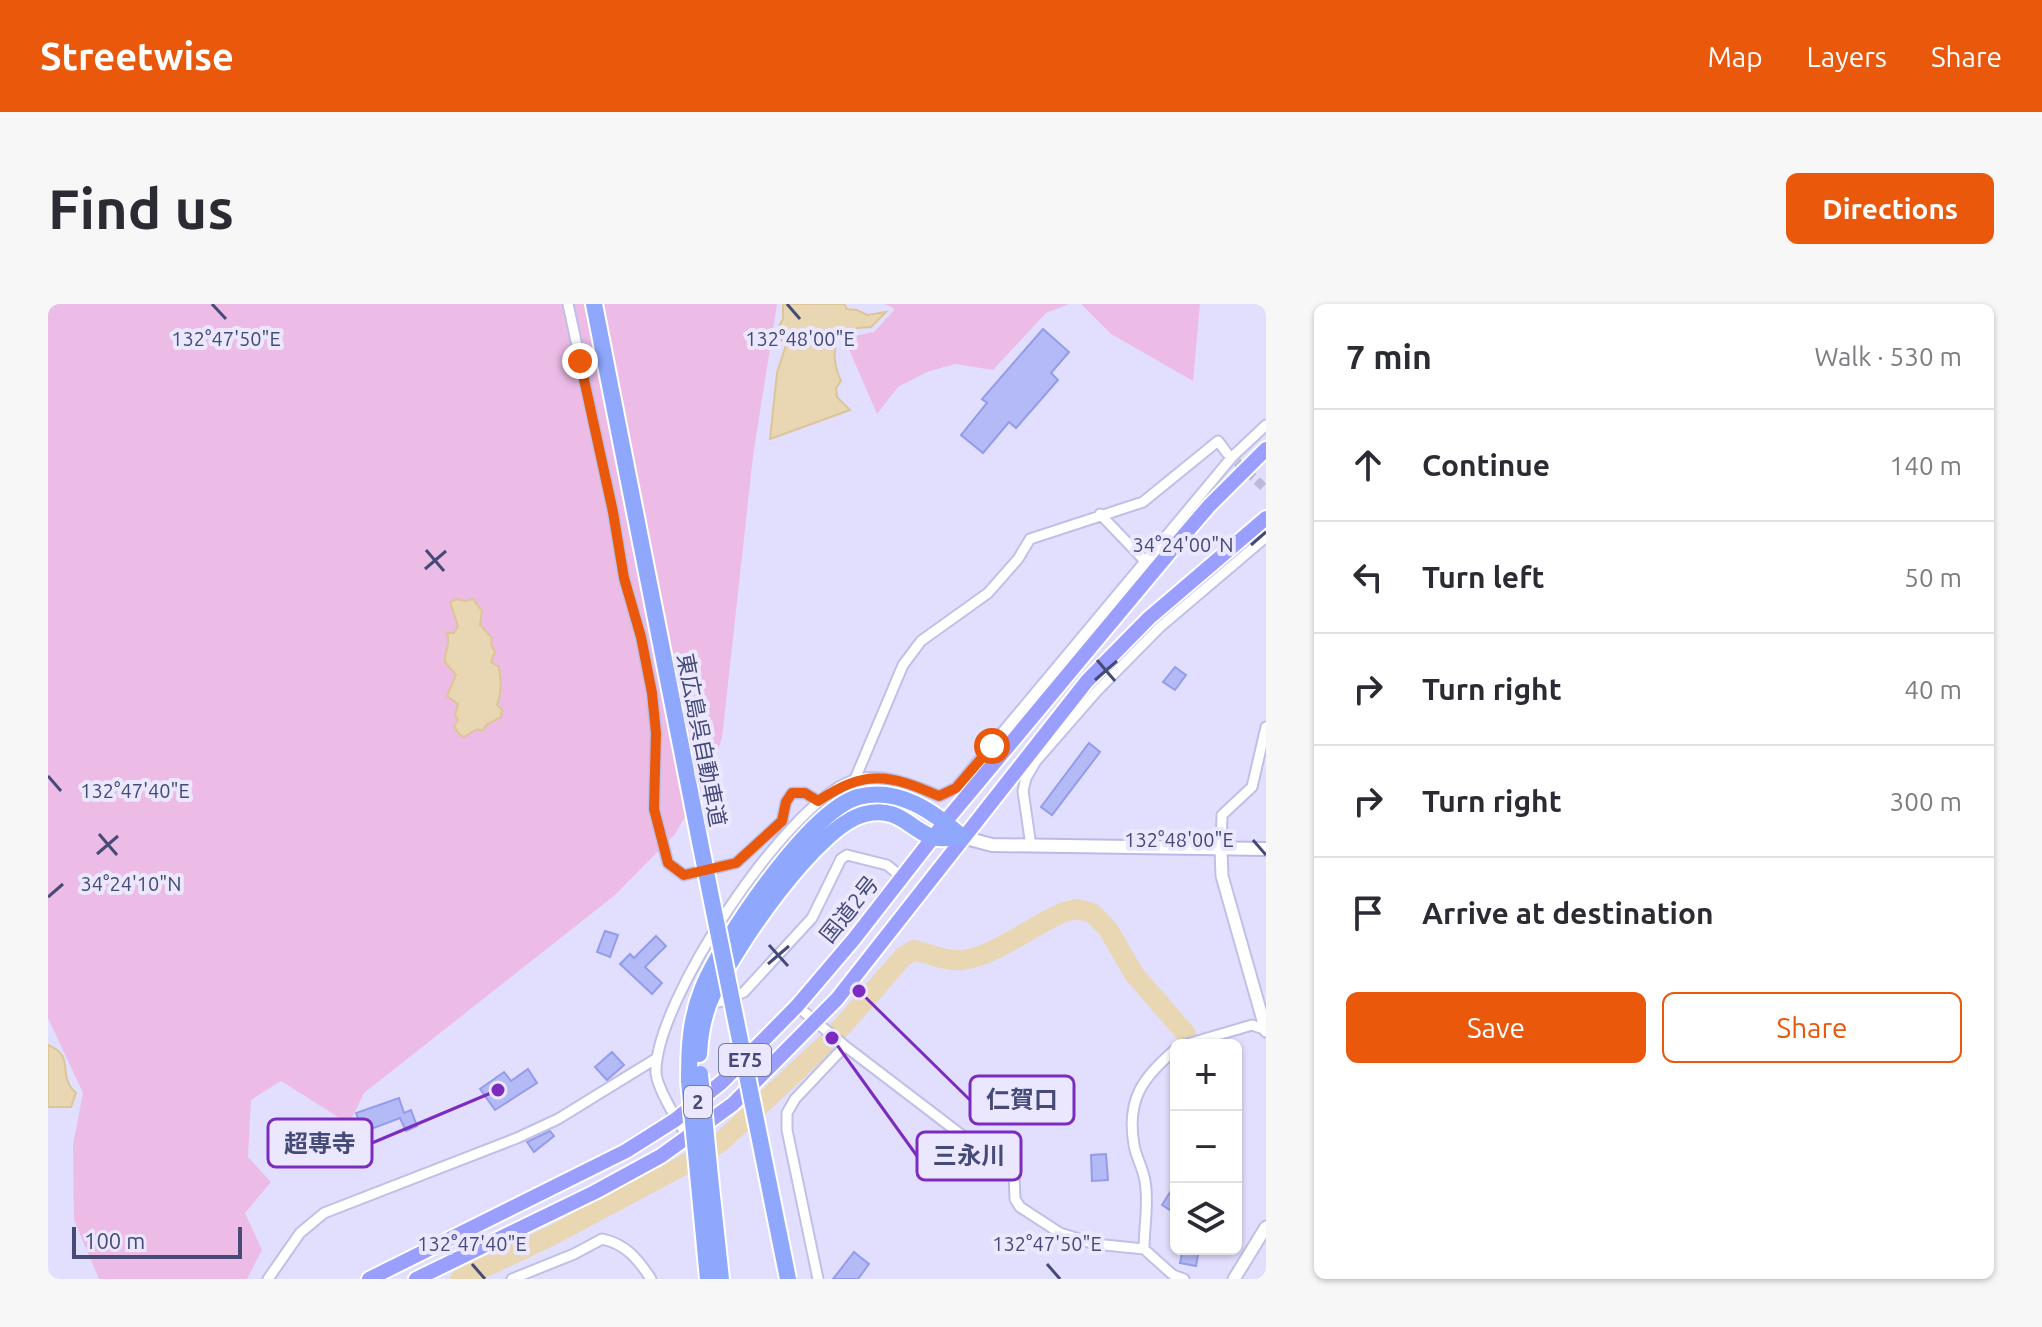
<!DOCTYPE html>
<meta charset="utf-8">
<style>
body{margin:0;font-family:Ubuntu,"Noto Sans JP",sans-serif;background:#f7f7f7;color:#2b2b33}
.controls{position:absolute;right:24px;bottom:24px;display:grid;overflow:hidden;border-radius:12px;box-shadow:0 2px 6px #0004}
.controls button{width:72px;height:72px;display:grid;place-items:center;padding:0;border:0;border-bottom:2px solid #e1e1e2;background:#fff;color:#2b2b33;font:40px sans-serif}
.scale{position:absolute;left:24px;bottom:20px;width:170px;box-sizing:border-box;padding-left:8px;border:4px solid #454b76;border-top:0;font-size:22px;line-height:28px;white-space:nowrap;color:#454b76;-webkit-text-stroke:6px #eae7ff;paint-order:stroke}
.stop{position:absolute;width:24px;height:24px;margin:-18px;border:6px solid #ea580c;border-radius:50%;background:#fff}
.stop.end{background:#ea580c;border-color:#fff;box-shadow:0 2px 8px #0008}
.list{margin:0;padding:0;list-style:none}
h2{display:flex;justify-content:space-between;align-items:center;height:104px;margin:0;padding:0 32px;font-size:34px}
h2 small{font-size:26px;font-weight:400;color:#7c7c81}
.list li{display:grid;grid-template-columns:52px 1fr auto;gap:24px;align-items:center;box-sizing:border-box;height:112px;padding:0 32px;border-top:2px solid #e1e1e2}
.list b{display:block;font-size:30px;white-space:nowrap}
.list em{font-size:26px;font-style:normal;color:#7c7c81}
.actions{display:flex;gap:16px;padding:24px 32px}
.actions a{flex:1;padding:18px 0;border:2px solid #ea580c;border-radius:12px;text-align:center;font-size:28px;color:#ea580c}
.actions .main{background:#ea580c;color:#fff}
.icon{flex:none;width:44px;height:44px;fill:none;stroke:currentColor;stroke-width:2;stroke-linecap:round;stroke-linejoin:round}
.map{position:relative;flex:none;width:1218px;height:975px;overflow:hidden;border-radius:12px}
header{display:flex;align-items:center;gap:48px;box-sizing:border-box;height:112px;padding:0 40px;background:#ea580c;color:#fff}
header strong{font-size:38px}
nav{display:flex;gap:44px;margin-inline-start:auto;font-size:28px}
.intro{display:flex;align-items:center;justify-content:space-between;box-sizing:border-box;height:192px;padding:0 48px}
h1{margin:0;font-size:56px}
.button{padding:20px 36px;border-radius:12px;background:#ea580c;color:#fff;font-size:28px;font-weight:700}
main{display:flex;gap:48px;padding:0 48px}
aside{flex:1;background:#fff;border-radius:12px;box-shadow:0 2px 6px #0004}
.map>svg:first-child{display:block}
</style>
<header>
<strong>Streetwise</strong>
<nav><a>Map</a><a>Layers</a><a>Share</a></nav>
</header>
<div class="intro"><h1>Find us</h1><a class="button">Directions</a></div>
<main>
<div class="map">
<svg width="1218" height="975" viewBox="0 0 1218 975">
<rect width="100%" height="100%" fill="#e2dffe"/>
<path fill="#ecbce7" d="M0,0H729L705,152L674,434L661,472L627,530L567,591L316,789L301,820L233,777L203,796L200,853L223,878L197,909L214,946L199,975H51L26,916L25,841L35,789L0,714Z
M837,0H1021L998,9L945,66L907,60L879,68L850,83L829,110L796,34L826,28L847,5Z
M1033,0H1152L1145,77L1063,30Z"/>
<path fill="#e9d6b2" stroke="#dcc597" stroke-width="2" d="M735,0H796L799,5L809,6L819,11L838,8L823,23L809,24L790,32C784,48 786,62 793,77L788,84L789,93L802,106L722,135L729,69L738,41L731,33L736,27L731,22L735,15Z
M409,295L417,297L425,295L434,307L432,321L444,334L443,340L447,348L443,358L451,363C453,377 454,388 449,401L454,405L453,413L438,421L435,427L429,425L416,433L411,430L406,422L410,416L407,411L410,400L399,392L408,371L397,358C396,347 403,341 399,329H406L410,322L402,298Z
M0,741C29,753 8,772 28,789L23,803H0Z"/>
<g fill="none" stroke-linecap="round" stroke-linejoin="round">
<path stroke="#e9d6b2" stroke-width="20" d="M412,975L503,932L636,861L673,838L784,734L855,653L866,646C881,650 900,658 915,656C949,651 985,621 1016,608L1029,605L1044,609L1060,625L1086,670L1138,730"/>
</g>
<path fill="#b4baf6" stroke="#939cea" stroke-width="2" d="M995,25L1021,48L1003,69L1010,76L968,124L961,118L935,149L913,131L939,99L934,95Z
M1127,363L1138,371L1127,386L1115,378Z
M1041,439L1052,448L1004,511L993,503Z
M557,627L570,631L562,653L549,648Z
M608,632L618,642L597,663L614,679L604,690L572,660L582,650L586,654Z
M564,748L576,761L559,776L547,763Z
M480,765L489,779L447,806L432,785L456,768L463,777Z
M351,794L356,809L363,806L369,822L358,827L352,814L315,828L308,809Z
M502,827L506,832L486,848L479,838Z
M1058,850L1060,876L1044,877L1043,851Z
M1128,879V910L1114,901Z
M1135,945H1151L1148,962L1132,959Z
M806,948L821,960L810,975H785Z"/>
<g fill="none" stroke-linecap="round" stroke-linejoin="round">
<path stroke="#bbbadc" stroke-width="9" stroke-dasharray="9 4.5" stroke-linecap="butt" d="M1179,149L1218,185"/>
<defs>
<path id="minor" d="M520,0L565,208L576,274L593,333L604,389L608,429L606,505L620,559L636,571L688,559L734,517L738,498L744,489H757L770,497
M1052,210L1097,257
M807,475L855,361L873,337L940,289L970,255L982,235L1095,198L1170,137L1179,149
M983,542L975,487L978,474L988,457L1049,387L1112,323L1218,233
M1173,546L1174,511L1204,483L1218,423
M671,698L696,688L764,614L793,555L799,551L839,561L854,573
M749,702L797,742L966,871L967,895L972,903L1012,929L1047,940L1096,945L1125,971L1136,975
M1136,741L1204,721L1218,726
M640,832C631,821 608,782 608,768C607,697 737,502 803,477C830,467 866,481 891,492L908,484L1184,153L1218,121
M1096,945C1096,923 1101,899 1097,877C1095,864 1088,853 1086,841C1078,795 1095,773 1128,745
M220,975L252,929L276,909L469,834L510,815L609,754
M464,975L526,950L554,935C578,940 590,955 603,975
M770,975L739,826V809L747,795L797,742"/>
<path id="tertiary" d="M1173,546L1174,572L1218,727
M1186,975L1218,923"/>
<path id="secondary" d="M914,533L944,541L1218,545"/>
<path id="trunk" d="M321,975L578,847L627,816L674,778L749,702L806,635L897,518L1131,237L1161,202L1218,145
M368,975L547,888L613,852L685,800L789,695L1039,377L1101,314L1218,214"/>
<path id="motorway" d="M546,0L652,538
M651,750C652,731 656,708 665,690C685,646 769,521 817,510C851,502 860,524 884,533C892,536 906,533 914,533
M641,777C641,745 642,716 654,686C672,639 761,507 810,493C850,482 886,508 914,533
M662,873L673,975
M651,880L660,975"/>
</defs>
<use href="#minor" stroke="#bfc0e8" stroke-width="13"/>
<use href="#tertiary" stroke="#bfc0e8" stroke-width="15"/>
<use href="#secondary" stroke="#b9baea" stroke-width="16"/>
<use href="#trunk" stroke="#fff" stroke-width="18"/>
<use href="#motorway" stroke="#fff" stroke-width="20"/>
<use href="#minor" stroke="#fff" stroke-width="9"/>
<use href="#tertiary" stroke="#fff" stroke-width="11"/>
<use href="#secondary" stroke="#fff" stroke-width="12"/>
<use href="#trunk" stroke="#9a9efe" stroke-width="14"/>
<use href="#motorway" stroke="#8fa8fe" stroke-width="16"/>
<defs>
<path id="motorway-bridge" d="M652,538L740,975
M652,770L662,873
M641,777L651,880"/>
</defs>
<use href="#motorway-bridge" stroke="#fff" stroke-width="20" stroke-linecap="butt"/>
<use href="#motorway-bridge" stroke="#8fa8fe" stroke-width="16"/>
</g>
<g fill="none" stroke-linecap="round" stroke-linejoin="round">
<path stroke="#ea580c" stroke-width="10" d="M532,57L565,208L576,274L593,333L604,389L608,429L606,505L620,559L636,571L688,559L734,517L738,498L744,489H757L770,497C818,465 840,470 891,492L908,484L944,442"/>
</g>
<path fill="none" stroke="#454b76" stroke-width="3" d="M164,0L178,15M739,0L752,15M1203,241L1218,228M378,246L396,267M377,265L398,247M1049,356L1067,377M1047,376L1069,357M0,472L13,487M51,530L69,551M1205,536L1218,551M49,550L70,532M0,593L15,580M721,641L740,662M720,660L741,642M424,960L437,975M999,960L1012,975"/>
<g text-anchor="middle" stroke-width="8" stroke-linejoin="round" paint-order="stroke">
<g fill="#eae7ff" stroke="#767a9f" stroke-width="2">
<rect x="671" y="740" width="52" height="32" rx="6"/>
<rect x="636" y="782" width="28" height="32" rx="6"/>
</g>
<g font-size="20" font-weight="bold" fill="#454b76">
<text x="697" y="763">E75</text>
<text x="650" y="805">2</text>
</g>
<g font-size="22" fill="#454b76" stroke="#eae7ff">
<text transform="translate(654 436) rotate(79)" y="8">東広島呉自動車道</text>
<text transform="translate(801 605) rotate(-51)" y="8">国道2号</text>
</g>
</g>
<g font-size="20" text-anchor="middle" fill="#454b76" stroke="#eae7ff" stroke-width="8" stroke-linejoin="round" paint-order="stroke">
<text x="178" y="42">132°47'50"E</text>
<text x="752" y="42">132°48'00"E</text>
<text x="1135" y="248">34°24'00"N</text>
<text x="87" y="494">132°47'40"E</text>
<text x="1131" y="543">132°48'00"E</text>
<text x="83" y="587">34°24'10"N</text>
<text x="424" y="947">132°47'40"E</text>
<text x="999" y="947">132°47'50"E</text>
</g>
<path fill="none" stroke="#7b2cbf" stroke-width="3" d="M811 687L922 796M450 786L324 839M784 734L869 852"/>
<g fill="#7b2cbf" stroke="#eae7ff" stroke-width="3">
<circle cx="811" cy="687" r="8"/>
<circle cx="450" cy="786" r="8"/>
<circle cx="784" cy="734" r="8"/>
</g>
<g fill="#eae7ff" stroke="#7b2cbf" stroke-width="3">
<rect x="922" y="772" width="104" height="48" rx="8"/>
<rect x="220" y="815" width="104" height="48" rx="8"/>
<rect x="869" y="828" width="104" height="48" rx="8"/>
</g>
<g font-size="24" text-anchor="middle" font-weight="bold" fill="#454b76">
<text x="974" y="804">仁賀口</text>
<text x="272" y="848">超専寺</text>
<text x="921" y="860">三永川</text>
</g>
</svg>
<div class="controls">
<button>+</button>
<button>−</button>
<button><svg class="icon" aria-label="layers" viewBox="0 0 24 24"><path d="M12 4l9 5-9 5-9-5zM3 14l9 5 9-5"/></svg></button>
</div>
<div class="scale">100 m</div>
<div class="stop" style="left:944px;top:442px"></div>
<div class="stop end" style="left:532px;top:57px"></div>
</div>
<aside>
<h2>7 min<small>Walk · 530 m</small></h2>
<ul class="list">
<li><svg class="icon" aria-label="ahead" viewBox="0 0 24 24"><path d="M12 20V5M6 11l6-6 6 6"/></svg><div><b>Continue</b></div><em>140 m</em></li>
<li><svg class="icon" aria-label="left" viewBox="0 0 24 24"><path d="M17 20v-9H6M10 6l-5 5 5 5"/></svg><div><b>Turn left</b></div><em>50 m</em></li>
<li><svg class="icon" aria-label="right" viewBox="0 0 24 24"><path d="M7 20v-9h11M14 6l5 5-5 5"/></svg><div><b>Turn right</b></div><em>40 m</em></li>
<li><svg class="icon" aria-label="right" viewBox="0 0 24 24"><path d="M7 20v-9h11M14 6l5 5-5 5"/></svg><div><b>Turn right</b></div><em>300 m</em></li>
<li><svg class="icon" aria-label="arrive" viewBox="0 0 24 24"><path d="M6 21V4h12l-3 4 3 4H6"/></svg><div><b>Arrive at destination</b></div></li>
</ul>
<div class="actions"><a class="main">Save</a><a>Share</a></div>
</aside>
</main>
